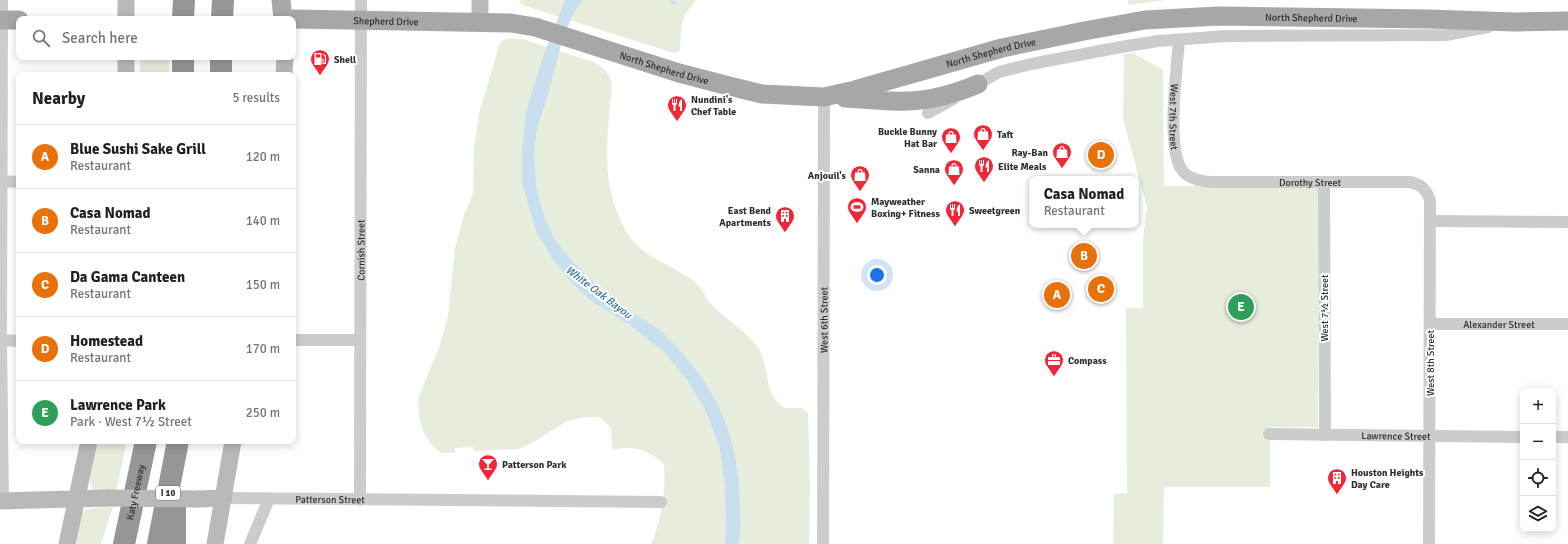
<!DOCTYPE html>
<meta charset="utf-8">
<style>
body{margin:0;font-family:Signika,sans-serif;background:#f6f6f6;color:#202124}
.controls{position:absolute;right:12px;bottom:12px;display:grid;overflow:hidden;border-radius:8px;box-shadow:0 2px 10px #0003}
.controls button{width:36px;height:36px;display:grid;place-items:center;padding:0;border:0;border-bottom:1px solid #e0e0e0;background:#fff;color:#202124;font:20px sans-serif}
.you{position:absolute;left:877px;top:275px;width:14px;height:14px;margin:-10px;border:3px solid #fff;border-radius:50%;background:#1a73e8;box-shadow:0 0 0 6px #1a73e833}
.badge{display:grid;place-items:center;width:26px;height:26px;border-radius:50%;background:#111827;color:#fff;font-size:13px;font-weight:700}
.pin{position:absolute;translate:-50% -50%;border:2px solid #fff;box-shadow:0 1px 4px #0006}
.popup{position:absolute;left:1029px;top:176px;width:110px;height:52px;box-sizing:border-box;display:grid;place-content:center;border-radius:8px;background:#fff;filter:drop-shadow(0 1px 3px #0005);font-size:13px;white-space:nowrap;color:#757577}
.popup b{font-size:15px;color:#202124}
.popup::after{content:'';position:absolute;left:50%;top:100%;margin-left:-8px;border:8px solid transparent;border-top-color:#fff}
.list{margin:0;padding:0;list-style:none}
h2{display:flex;justify-content:space-between;align-items:center;height:52px;margin:0;padding:0 16px;font-size:17px}
h2 small{font-size:13px;font-weight:400;color:#757577}
.list li{display:grid;grid-template-columns:26px 1fr auto;gap:12px;align-items:center;box-sizing:border-box;height:64px;padding:0 16px;border-top:1px solid #e0e0e0}
.list b{display:block;font-size:15px;white-space:nowrap}
.list p{margin:0;font-size:13px;white-space:nowrap;color:#757577}
.list em{font-size:13px;font-style:normal;color:#757577}
.icon{flex:none;width:22px;height:22px;fill:none;stroke:currentColor;stroke-width:2;stroke-linecap:round;stroke-linejoin:round}
.map{position:relative;flex:none;width:1568px;height:544px;overflow:hidden}
.search{position:absolute;background:#fff;box-shadow:0 2px 10px #0003;left:16px;top:16px;width:280px;height:44px;display:flex;align-items:center;gap:10px;box-sizing:border-box;padding:0 14px;border-radius:8px;color:#757577;font-size:15px}
.panel{position:absolute;background:#fff;box-shadow:0 2px 10px #0003;left:16px;top:72px;width:280px;height:372px;border-radius:8px}
.map>svg:first-child{display:block}
</style>
<div class="map">
<svg width="1568" height="544" viewBox="0 0 1568 544">
<rect width="100%" height="100%" fill="#fff"/>
<path fill="#e6eddc" d="M519,0H696L685,14L681,27L680,49L678,52L674,53L522,5Z
M1128,0H1165L1128,5Z
M507,39H523L593,62C603,67 610,73 612,85C608,130 600,176 620,219C624,227 628,236 634,242C650,260 676,267 695,282C702,288 705,297 711,304C724,318 741,328 754,342C772,361 760,393 785,408H802L808,413L810,489L809,544H651C662,519 666,491 664,464C654,454 640,447 625,448C621,448 617,449 612,450L611,428L600,417H584L567,421L530,444L518,449L474,451L473,447L455,448V453H441L431,444L423,431L419,416L418,401L420,393L439,348L448,316L455,248L464,215L473,194L474,147L479,114L499,46L502,41Z
M1133,53L1163,70L1164,186H1318V427H1270V487H1164L1163,544H1113L1114,494L1127,493L1126,308H1143V239L1147,207L1123,119L1124,54Z
M140,57H170L169,75H140Z
M95,441H127L116,491L93,492C86,475 92,458 95,441Z
M113,507L101,544H74C80,509 75,508 113,507Z"/>
<path fill="#c7dfef" d="M565,0H583C565,19 556,65 549,91C545,106 538,121 536,136C531,166 537,205 551,232C561,252 595,286 613,299C630,312 652,322 667,337C717,386 739,437 740,506C740,518 741,532 739,544H725L726,533L725,487L720,448L705,409L687,380L663,351L631,326L589,299L572,283L552,258L536,231L522,182V151L526,112L543,57Z"/>
<g fill="none" stroke-linecap="round" stroke-linejoin="round">
<path stroke="#c7dfef" stroke-width="3" d="M671,0L675,4"/>
<g stroke="#ccc" stroke-width="12">
<path d="M2,0L1,340L3,501"/>
<path id="s1" d="M1179,40C1177,69 1166,148 1182,170C1188,179 1201,181 1210,182H1409C1421,184 1426,189 1430,200L1429,544"/>
<path d="M972,87L999,72L1031,64L1121,47L1158,41L1227,36L1446,35L1488,27"/>
<path d="M928,113L953,99"/>
<path d="M0,181L19,182"/>
<path d="M1324,182L1325,435"/>
<path d="M1430,221L1568,222"/>
<path id="s2" d="M1430,324H1568"/>
<path d="M0,340L19,341"/>
<path d="M293,340H360"/>
<path id="s3" d="M1269,434L1523,437"/>
<path d="M1553,437H1568"/>
<path id="s4" d="M224,498L661,502"/>
<path id="s5" d="M360,500L361,0"/>
<path d="M250,544L269,499"/>
<path id="s6" d="M823,544L824,97"/>
</g>
<path stroke="#b9b9b9" stroke-width="17" d="M126,19V0
M480,22V0
M126,75V57
M284,75L285,57
M198,499L224,498
M0,501L107,498
M67,544L89,441
M215,544L233,441"/>
<g stroke="#a7a7a7" stroke-width="19">
<path d="M281,0L283,19"/>
<path id="s7" d="M293,19L511,23L535,27L679,73L729,86L762,94L824,97L855,90L1002,48L1084,31L1145,20L1218,16L1429,19L1515,22L1568,21"/>
<path d="M0,20H19"/>
<path d="M845,98C875,100 905,104 934,98C949,95 964,90 978,84"/>
</g>
<g stroke="#969696" stroke-width="22">
<path d="M183,19L184,0"/>
<path d="M222,19L223,0"/>
<path d="M183,75V57"/>
<path d="M221,75V57"/>
<path id="s8" d="M124,544L146,441"/>
<path d="M158,544L178,441"/>
<path d="M175,544V507"/>
</g>
<path stroke="#b9b9b9" stroke-width="17" d="M107,498L198,499"/>
</g>
<defs>
<symbol id="fuel-pin" viewBox="-11 -11 22 30"><path d="M0 17L-7.5 6A9.5 9.5 0 1 1 7.5 6Z" fill="#f22636" stroke="#fff"/><path d="M-5.5-6h7V0h2V4h1.3V-2.5L3-4.5l.8-.8L6-3V5H2.5V1h-1V6h-7ZM-4.2-4.7v3.2H.2V-4.7Z" fill="#fff"/></symbol>
<symbol id="restaurant-pin" viewBox="-11 -11 22 30"><path d="M0 17L-7.5 6A9.5 9.5 0 1 1 7.5 6Z" fill="#f22636" stroke="#fff"/><path d="M-5-6h1v4h1v-4h1v4h1v-4h1v5L-1.5 .5V6h-2V.5L-5-1ZM5-6V6H3V1.5H1.5Q1.5-4 5-6Z" fill="#fff"/></symbol>
<symbol id="shop-pin" viewBox="-11 -11 22 30"><path d="M0 17L-7.5 6A9.5 9.5 0 1 1 7.5 6Z" fill="#f22636" stroke="#fff"/><path d="M-5-2.5h2.3a2.7 3.5 0 0 1 5.4 0H5L5.5 6h-11ZM-1.5-2.5h3a1.5 2.3 0 0 0-3 0Z" fill="#fff"/></symbol>
<symbol id="stadium-pin" viewBox="-11 -11 22 30"><path d="M0 17L-7.5 6A9.5 9.5 0 1 1 7.5 6Z" fill="#f22636" stroke="#fff"/><path d="M0-5a6.5 5 0 1 0 0 10a6.5 5 0 1 0 0-10ZM-3.5-1.8h7v3.6h-7Z" fill="#fff"/></symbol>
<symbol id="building-pin" viewBox="-11 -11 22 30"><path d="M0 17L-7.5 6A9.5 9.5 0 1 1 7.5 6Z" fill="#f22636" stroke="#fff"/><path d="M-4-6H4V6H1V3H-1V6H-4ZM-2.5-4.3h1.7v1.8h-1.7ZM.8-4.3h1.7v1.8H.8ZM-2.5-1h1.7V.8h-1.7ZM.8-1h1.7V.8H.8Z" fill="#fff"/></symbol>
<symbol id="office-pin" viewBox="-11 -11 22 30"><path d="M0 17L-7.5 6A9.5 9.5 0 1 1 7.5 6Z" fill="#f22636" stroke="#fff"/><path d="M-6-3h4V-5.5h4V-3h4V5H-6ZM-1-4.5V-3h2v-1.5ZM-6 0V1H6V0Z" fill="#fff"/></symbol>
<symbol id="bar-pin" viewBox="-11 -11 22 30"><path d="M0 17L-7.5 6A9.5 9.5 0 1 1 7.5 6Z" fill="#f22636" stroke="#fff"/><path d="M-6-5H6L.8 .8V4.5H3.5V6h-7V4.5H-.8V.8Z" fill="#fff"/></symbol>
</defs>
<g fill-rule="evenodd">
<use href="#fuel-pin" x="309" y="48" width="22" height="30"/>
<use href="#restaurant-pin" x="666" y="94" width="22" height="30"/>
<use href="#shop-pin" x="972" y="123" width="22" height="30"/>
<use href="#shop-pin" x="940" y="126" width="22" height="30"/>
<use href="#shop-pin" x="1051" y="141" width="22" height="30"/>
<use href="#restaurant-pin" x="973" y="155" width="22" height="30"/>
<use href="#shop-pin" x="943" y="158" width="22" height="30"/>
<use href="#shop-pin" x="849" y="164" width="22" height="30"/>
<use href="#stadium-pin" x="846" y="196" width="22" height="30"/>
<use href="#restaurant-pin" x="944" y="199" width="22" height="30"/>
<use href="#building-pin" x="774" y="205" width="22" height="30"/>
<use href="#office-pin" x="1043" y="349" width="22" height="30"/>
<use href="#bar-pin" x="477" y="453" width="22" height="30"/>
<use href="#building-pin" x="1326" y="467" width="22" height="30"/>
</g>
<g text-anchor="middle" stroke-width="4" stroke-linejoin="round" paint-order="stroke">
<rect fill="#fff" stroke="#6d6d6d" stroke-width="1" x="156" y="486" width="24" height="14" rx="3"/>
<g font-size="9" font-weight="bold" fill="#2f2f2f">
<text x="168" y="496">I 10</text>
</g>
<g font-size="10" fill="#2f2f2f" stroke="#fff">
<text dy="4" stroke="none"><textPath href="#s7" startOffset="1038">North Shepherd Drive</textPath></text>
<text dy="4" stroke="none"><textPath href="#s7" startOffset="93">Shepherd Drive</textPath></text>
<text dy="4" stroke="none"><textPath href="#s7" startOffset="714">North Shepherd Drive</textPath></text>
<text dy="4" stroke="none"><textPath href="#s7" startOffset="378">North Shepherd Drive</textPath></text>
<text dy="4" stroke="none"><textPath href="#s1" startOffset="77">West 7th Street</textPath></text>
<text dy="4" stroke="none"><textPath href="#s1" startOffset="263">Dorothy Street</textPath></text>
<text dy="4" stroke="none"><textPath href="#s5" startOffset="250">Cornish Street</textPath></text>
<text transform="translate(1324 308) rotate(-90)" y="4">West 7½ Street</text>
<text dy="4" stroke="none"><textPath href="#s6" startOffset="224">West 6th Street</textPath></text>
<text dy="4" stroke="none"><textPath href="#s2" startOffset="69">Alexander Street</textPath></text>
<text transform="translate(1430 363) rotate(-90)" y="4">West 8th Street</text>
<text dy="4" stroke="none"><textPath href="#s3" startOffset="127">Lawrence Street</textPath></text>
<text dy="4" stroke="none"><textPath href="#s8" startOffset="53">Katy Freeway</textPath></text>
<text dy="4" stroke="none"><textPath href="#s4" startOffset="106">Patterson Street</textPath></text>
</g>
<g font-size="10" font-weight="bold" fill="#2f2f2f" stroke="#fff" text-anchor="start">
<text x="334" y="63">Shell</text>
<text x="691" y="103">Nundini's<tspan x="691" dy="12">Chef Table</tspan></text>
<text x="937" y="135" text-anchor="end">Buckle Bunny<tspan x="937" dy="12">Hat Bar</tspan></text>
<text x="997" y="138">Taft</text>
<text x="1048" y="156" text-anchor="end">Ray-Ban</text>
<text x="998" y="170">Elite Meals</text>
<text x="940" y="173" text-anchor="end">Sanna</text>
<text x="846" y="179" text-anchor="end">Anjouil's</text>
<text x="871" y="205">Mayweather<tspan x="871" dy="12">Boxing+ Fitness</tspan></text>
<text x="771" y="214" text-anchor="end">East Bend<tspan x="771" dy="12">Apartments</tspan></text>
<text x="969" y="214">Sweetgreen</text>
<text x="1068" y="364">Compass</text>
<text x="502" y="468">Patterson Park</text>
<text x="1351" y="476">Houston Heights<tspan x="1351" dy="12">Day Care</tspan></text>
</g>
<g font-size="11" font-style="italic" fill="#377398" stroke="#fff">
<text transform="translate(599 292) rotate(37)" y="4">White Oak Bayou</text>
</g>
</g>
</svg>
<div class="controls">
<button>+</button>
<button>−</button>
<button><svg class="icon" aria-label="locate" viewBox="0 0 24 24"><circle cx="12" cy="12" r="6"/><path d="M12 2v4M12 18v4M2 12h4M18 12h4"/></svg></button>
<button><svg class="icon" aria-label="layers" viewBox="0 0 24 24"><path d="M12 4l9 5-9 5-9-5zM3 14l9 5 9-5"/></svg></button>
</div>
<div class="you"></div>
<div class="pin badge" style="left:1057px;top:295px;background:#e8710a">A</div>
<div class="pin badge" style="left:1084px;top:256px;background:#e8710a">B</div>
<div class="popup"><b>Casa Nomad</b>Restaurant</div>
<div class="pin badge" style="left:1101px;top:289px;background:#e8710a">C</div>
<div class="pin badge" style="left:1101px;top:155px;background:#e8710a">D</div>
<div class="pin badge" style="left:1241px;top:307px;background:#2e9e5b">E</div>
<div class="search"><svg class="icon" aria-label="search" viewBox="0 0 24 24"><circle cx="10" cy="10" r="6"/><path d="M15 15l6 6"/></svg>Search here</div>
<section class="panel">
<h2>Nearby<small>5 results</small></h2>
<ul class="list">
<li><span class="badge" style="background:#e8710a">A</span><div><b>Blue Sushi Sake Grill</b><p>Restaurant</p></div><em>120 m</em></li>
<li><span class="badge" style="background:#e8710a">B</span><div><b>Casa Nomad</b><p>Restaurant</p></div><em>140 m</em></li>
<li><span class="badge" style="background:#e8710a">C</span><div><b>Da Gama Canteen</b><p>Restaurant</p></div><em>150 m</em></li>
<li><span class="badge" style="background:#e8710a">D</span><div><b>Homestead</b><p>Restaurant</p></div><em>170 m</em></li>
<li><span class="badge" style="background:#2e9e5b">E</span><div><b>Lawrence Park</b><p>Park · West 7½ Street</p></div><em>250 m</em></li>
</ul>
</section>
</div>
